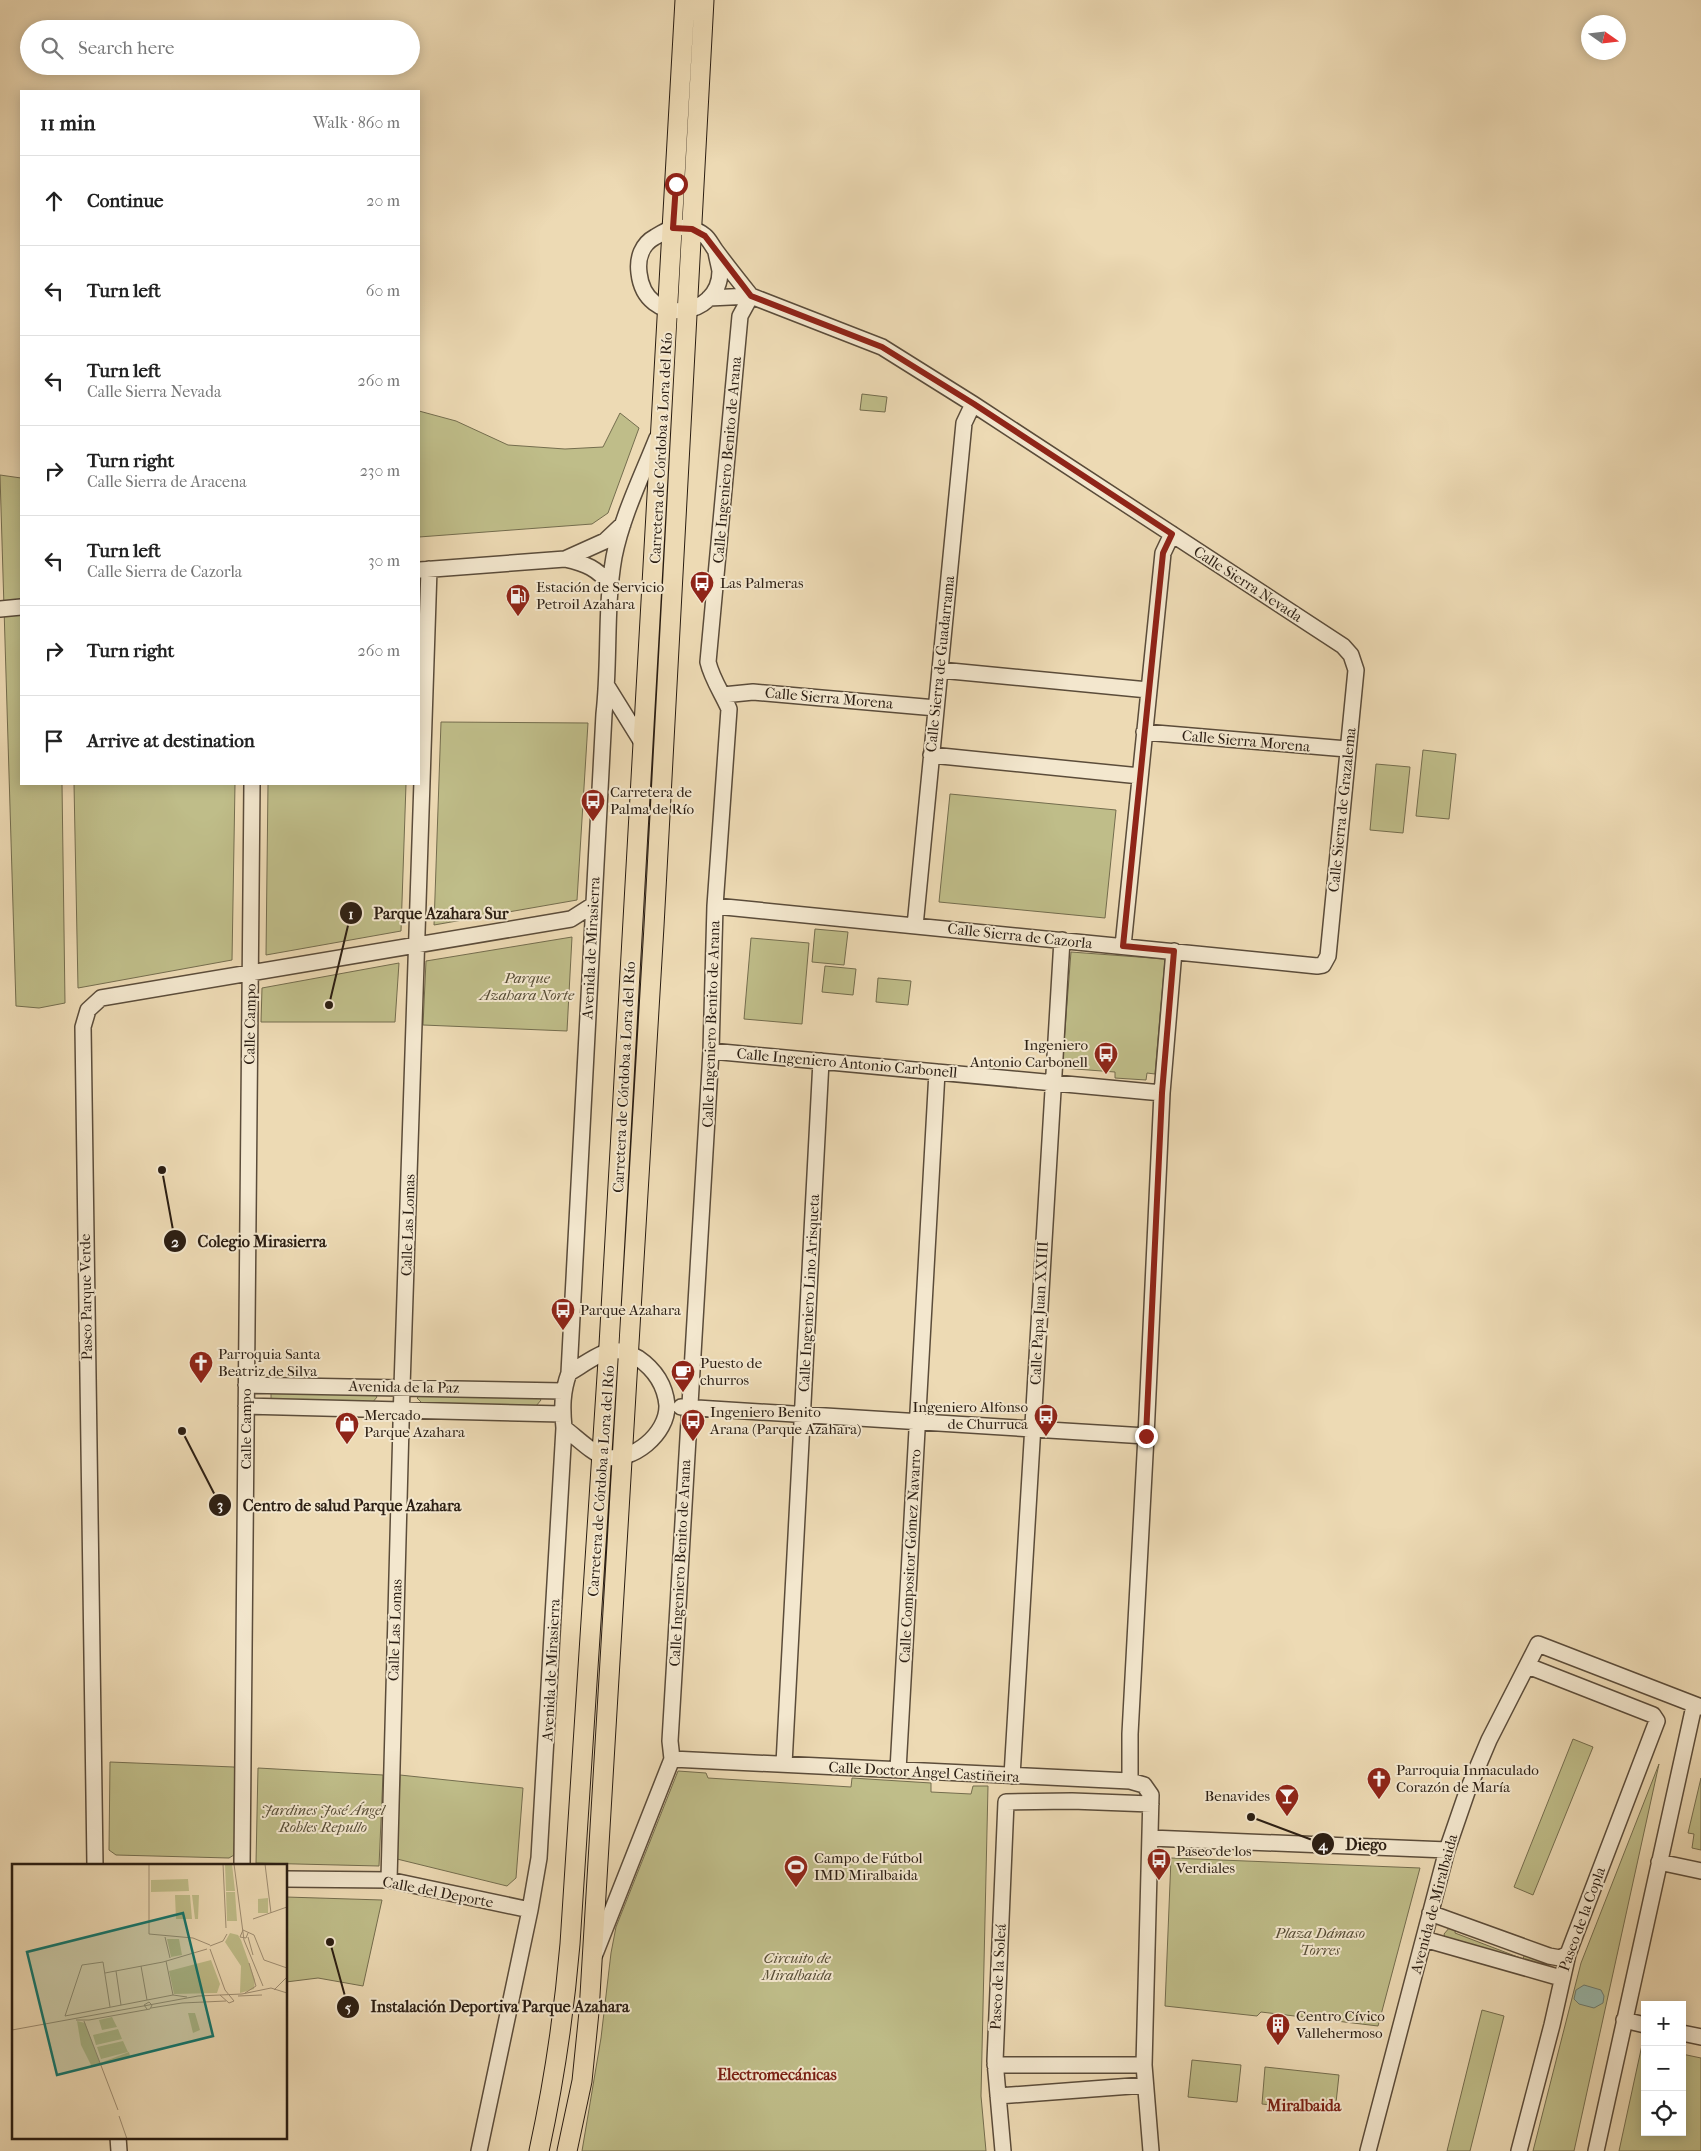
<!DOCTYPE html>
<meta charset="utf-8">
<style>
body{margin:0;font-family:"IM FELL French Canon",serif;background:#f2f2f2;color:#222}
.controls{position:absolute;right:15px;bottom:15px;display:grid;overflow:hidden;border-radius:0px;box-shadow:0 2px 12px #0003}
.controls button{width:45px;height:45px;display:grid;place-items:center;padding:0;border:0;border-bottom:1px solid #e0e0e0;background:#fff;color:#222;font:25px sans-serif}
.compass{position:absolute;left:1581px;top:15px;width:45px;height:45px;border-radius:50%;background:#fff;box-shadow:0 2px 12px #0003;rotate:104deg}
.stop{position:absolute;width:15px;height:15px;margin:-11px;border:4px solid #8f2418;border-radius:50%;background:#fff}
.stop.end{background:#8f2418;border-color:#fff;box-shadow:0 1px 5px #0008}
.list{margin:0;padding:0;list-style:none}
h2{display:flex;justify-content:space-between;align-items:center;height:65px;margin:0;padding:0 20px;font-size:21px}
h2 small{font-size:16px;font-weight:400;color:#767676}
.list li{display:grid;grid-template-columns:32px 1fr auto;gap:15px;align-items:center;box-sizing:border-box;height:90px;padding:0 20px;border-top:1px solid #e0e0e0}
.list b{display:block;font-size:19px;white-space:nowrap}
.list p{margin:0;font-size:16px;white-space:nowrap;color:#767676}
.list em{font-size:16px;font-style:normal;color:#767676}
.icon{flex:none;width:28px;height:28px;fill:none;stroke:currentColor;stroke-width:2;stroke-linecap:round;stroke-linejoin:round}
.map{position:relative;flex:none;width:1701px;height:2151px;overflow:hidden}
.search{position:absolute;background:#fff;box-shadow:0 2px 12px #0003;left:20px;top:20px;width:400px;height:55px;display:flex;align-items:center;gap:12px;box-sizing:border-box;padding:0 18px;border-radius:28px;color:#767676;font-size:19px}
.panel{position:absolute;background:#fff;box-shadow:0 2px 12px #0003;left:20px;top:90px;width:400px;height:695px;border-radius:0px}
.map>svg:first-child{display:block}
</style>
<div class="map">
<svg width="1701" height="2151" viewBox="0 0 1701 2151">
<rect width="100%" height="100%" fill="#eddab4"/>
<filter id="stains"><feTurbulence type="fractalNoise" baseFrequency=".004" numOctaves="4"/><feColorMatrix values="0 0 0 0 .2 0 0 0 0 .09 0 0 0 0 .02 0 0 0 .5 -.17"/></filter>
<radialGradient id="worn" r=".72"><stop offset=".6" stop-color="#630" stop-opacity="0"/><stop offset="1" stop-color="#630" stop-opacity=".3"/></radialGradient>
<path fill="#bfbd89" stroke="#746d4e" d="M862,394L887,397L885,412L860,410Z
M419,411L456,421L508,445L565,449L603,447L620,413L639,428L608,513L592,524L419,537Z
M0,475L21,478V784H62L65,1003L39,1008L16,1006Z
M441,722L588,723L577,900L434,925Z
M1423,750L1456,754L1449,819L1416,816Z
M1376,764L1410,767L1403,833L1370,830Z
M74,784H235L232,960L78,988Z
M268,784H406L401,931L266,955Z
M950,794L1116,810L1105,918L939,902Z
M815,929L848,932L844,965L812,962Z
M572,937L567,1031L423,1025L426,961Z
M751,938L809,943L802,1024L744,1019Z
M1071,952L1165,959L1155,1074L1147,1073L1146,1080L1115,1078V1072L1062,1068Z
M399,963L395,1022H261L262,988Z
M825,966L856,969L853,995L822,992Z
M878,978L911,981L908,1005L876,1002Z
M373,1391L377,1397L372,1403L271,1399V1392Z
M424,1392L537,1394L541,1400L536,1406L423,1404L417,1398Z
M1573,1739L1593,1747L1533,1895L1514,1887Z
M110,1762L234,1767L237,1772L234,1855L229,1858L116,1855L109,1850Z
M1659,1764L1574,2151H1533L1581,1963Z
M258,1768L383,1775L379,1866L256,1863Z
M678,1771L706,1773L708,1778L851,1787L852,1778L931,1783V1792L971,1794L973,1786H988L981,2096L986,2151H582L601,2038L611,1953L616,1927Z
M400,1775L523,1788L516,1878L507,1886L397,1859Z
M1701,1778V1850L1692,1848L1694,1834L1688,1833Z
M1171,1858L1420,1868L1378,2026L1261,2012L1257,2016L1165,2006Z
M286,1897L382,1900L363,1986L318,1978L286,1982Z
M1450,1927H1456L1455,1933L1523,1959L1525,1953L1546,1963L1545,1966L1445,1938L1444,1934Z
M1482,2010L1504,2016L1470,2151H1447Z
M1642,2045L1645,2046V2132H1682V2054L1701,2058V2151H1619Z
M1192,2060L1241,2065L1237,2102L1188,2097Z
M1265,2067L1339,2075L1335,2112L1262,2104Z"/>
<path fill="#99baae" stroke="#6d7b70" d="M1584,1985L1601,1990L1604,1996L1603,2003L1594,2008L1579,2004L1574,1999L1576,1990Z"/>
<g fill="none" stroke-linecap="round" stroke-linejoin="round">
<defs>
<path id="minor" d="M716,252C717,258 719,265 720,271C720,319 645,328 639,273C637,258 642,244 655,237C661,234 666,230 672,228C681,226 697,229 705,236C709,239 712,246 716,251C727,266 739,281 751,296
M709,298L751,296L882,347L973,404L1343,646L1351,655L1356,670L1328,956L1323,965L1317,966L715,906
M565,559L605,541L623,524
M420,570L565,559C587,564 596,568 611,585
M0,609L21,607
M940,670L1148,690
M607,686L643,744
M723,695L753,692L936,708
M1144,732L1347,749
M931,755L1140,776
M915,926L964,423L973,404
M1123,946L1163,553L1172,534
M711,1051L1162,1093
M569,1373C578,1368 599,1353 609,1351C618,1349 630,1353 638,1358C654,1369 665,1385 667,1405C668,1434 632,1463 605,1457C594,1455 574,1435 564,1428C562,1408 562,1392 569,1373L604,714C610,662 605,608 614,557C622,516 642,476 657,438
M246,1385L563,1391
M246,1406L562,1414
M681,1407L1146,1436
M672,1759L1130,1781L1144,1785L1151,1795L1144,2065L1151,2151
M784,1764L821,1061
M898,1770L937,1072
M1012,1776L1062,940
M1130,1781V1734L1146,1436L1162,1093L1174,951
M1150,1838L1447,1850
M1659,1862L1701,1871
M95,1865L83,1027L88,1010L101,998L571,919L593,905
M242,1865L252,784
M286,1879L389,1880L530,1910
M389,1880L402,1387L429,569
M1430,1913L1549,1956L1560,1958L1568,1954
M1424,1939L1561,1978
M595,1954L672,1759L670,1741L711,1051L715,906L729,709C722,693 712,679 708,662L740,316L751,296
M1624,2020L1645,2025
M1682,2033L1701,2037
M995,2065H1144
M998,2096L1145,2085
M118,2137L119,2151
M479,2151L530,1910L539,1858L564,1428
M1003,2151L995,2061L1006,1802L1072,1801L1151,1804
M1368,2151L1447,1850L1467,1792L1489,1740L1538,1644L1701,1707
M1519,2151L1552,2025L1568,1954L1657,1721L1653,1715L1528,1666
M1596,2151L1694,1706"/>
<path id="major" d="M539,2151C554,2082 564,2014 570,1944L609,1345L685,0
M567,2151L582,2081L589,2012L654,926L704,0"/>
</defs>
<use href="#minor" stroke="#5b4c3a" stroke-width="18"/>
<use href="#major" stroke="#2a1d12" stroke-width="21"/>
<use href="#minor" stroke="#f3e7ce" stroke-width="15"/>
<use href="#major" stroke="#eddab4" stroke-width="19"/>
</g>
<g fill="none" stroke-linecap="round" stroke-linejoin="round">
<path stroke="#8f2418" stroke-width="6" d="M676,184L673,228L692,229L705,236L751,296L882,347L974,404L1172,534L1163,553L1123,946L1174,951L1162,1093L1146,1436"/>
</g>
<defs>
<symbol id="bus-pin" viewBox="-11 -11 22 30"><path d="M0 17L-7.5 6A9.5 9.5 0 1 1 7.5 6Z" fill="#8f2418" stroke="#f3e7ce"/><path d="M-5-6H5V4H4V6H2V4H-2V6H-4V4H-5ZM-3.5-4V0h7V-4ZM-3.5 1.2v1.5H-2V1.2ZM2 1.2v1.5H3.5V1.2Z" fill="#fff"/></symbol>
<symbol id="fuel-pin" viewBox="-11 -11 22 30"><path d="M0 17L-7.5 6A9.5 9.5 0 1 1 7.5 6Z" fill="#8f2418" stroke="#f3e7ce"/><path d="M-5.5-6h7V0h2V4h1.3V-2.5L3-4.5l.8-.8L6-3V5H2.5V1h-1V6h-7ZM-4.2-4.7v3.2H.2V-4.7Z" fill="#fff"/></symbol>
<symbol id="church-pin" viewBox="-11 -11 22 30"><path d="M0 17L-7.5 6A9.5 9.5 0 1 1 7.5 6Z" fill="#8f2418" stroke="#f3e7ce"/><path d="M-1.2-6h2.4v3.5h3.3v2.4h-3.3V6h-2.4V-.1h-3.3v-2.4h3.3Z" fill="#fff"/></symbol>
<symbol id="cafe-pin" viewBox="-11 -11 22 30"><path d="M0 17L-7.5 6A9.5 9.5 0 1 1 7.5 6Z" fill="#8f2418" stroke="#f3e7ce"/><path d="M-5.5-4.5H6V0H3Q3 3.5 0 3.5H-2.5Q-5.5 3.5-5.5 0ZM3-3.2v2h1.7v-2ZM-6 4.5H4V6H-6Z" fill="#fff"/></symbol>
<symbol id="shop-pin" viewBox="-11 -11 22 30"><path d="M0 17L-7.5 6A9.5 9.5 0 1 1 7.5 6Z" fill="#8f2418" stroke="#f3e7ce"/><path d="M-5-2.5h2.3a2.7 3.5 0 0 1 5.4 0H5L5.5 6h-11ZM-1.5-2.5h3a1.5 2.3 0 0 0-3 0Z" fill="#fff"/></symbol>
<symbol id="bar-pin" viewBox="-11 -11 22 30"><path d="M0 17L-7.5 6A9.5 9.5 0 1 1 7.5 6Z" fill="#8f2418" stroke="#f3e7ce"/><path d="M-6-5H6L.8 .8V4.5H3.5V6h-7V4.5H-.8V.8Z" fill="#fff"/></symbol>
<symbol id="stadium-pin" viewBox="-11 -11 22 30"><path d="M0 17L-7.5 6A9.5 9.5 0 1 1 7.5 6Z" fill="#8f2418" stroke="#f3e7ce"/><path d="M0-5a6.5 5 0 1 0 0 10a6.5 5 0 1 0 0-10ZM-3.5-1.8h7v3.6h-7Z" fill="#fff"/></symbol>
<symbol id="building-pin" viewBox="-11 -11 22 30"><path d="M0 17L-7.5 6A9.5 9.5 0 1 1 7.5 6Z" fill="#8f2418" stroke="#f3e7ce"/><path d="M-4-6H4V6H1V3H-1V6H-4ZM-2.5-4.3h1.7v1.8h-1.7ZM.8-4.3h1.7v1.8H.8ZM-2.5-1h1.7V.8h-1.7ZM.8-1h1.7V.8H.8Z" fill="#fff"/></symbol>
</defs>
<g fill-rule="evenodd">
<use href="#bus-pin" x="688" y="569" width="28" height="38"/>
<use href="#fuel-pin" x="504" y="582" width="28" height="38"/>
<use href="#bus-pin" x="579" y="787" width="28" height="38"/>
<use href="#bus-pin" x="1092" y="1040" width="28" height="38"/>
<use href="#bus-pin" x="549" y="1296" width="28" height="38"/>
<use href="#church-pin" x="187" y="1349" width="28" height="38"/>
<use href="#cafe-pin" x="669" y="1358" width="28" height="38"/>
<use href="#bus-pin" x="1032" y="1402" width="28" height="38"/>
<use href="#bus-pin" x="679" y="1407" width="28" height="38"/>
<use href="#shop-pin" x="333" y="1410" width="28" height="38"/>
<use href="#church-pin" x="1365" y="1765" width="28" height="38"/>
<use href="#bar-pin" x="1273" y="1782" width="28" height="38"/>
<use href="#bus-pin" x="1145" y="1846" width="28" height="38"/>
<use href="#stadium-pin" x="782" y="1853" width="28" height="38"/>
<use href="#building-pin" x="1264" y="2011" width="28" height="38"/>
</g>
<g text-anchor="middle" stroke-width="4" stroke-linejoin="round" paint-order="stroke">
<g font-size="15" fill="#2a1d12" stroke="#f3e7ce">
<text transform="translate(661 448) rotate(-87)" y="5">Carretera de Córdoba a Lora del Río</text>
<text transform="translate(727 460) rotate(-85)" y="5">Calle Ingeniero Benito de Arana</text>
<text transform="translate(1248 584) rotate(33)" y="5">Calle Sierra Nevada</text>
<text transform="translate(940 664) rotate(-84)" y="5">Calle Sierra de Guadarrama</text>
<text transform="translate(829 698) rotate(5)" y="5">Calle Sierra Morena</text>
<text transform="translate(1246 741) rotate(5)" y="5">Calle Sierra Morena</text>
<text transform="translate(1342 810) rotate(-84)" y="5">Calle Sierra de Grazalema</text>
<text transform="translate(1020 936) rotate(6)" y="5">Calle Sierra de Cazorla</text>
<text transform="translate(591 948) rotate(-87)" y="5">Avenida de Mirasierra</text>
<text transform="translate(250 1024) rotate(-89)" y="5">Calle Campo</text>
<text transform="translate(711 1024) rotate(-88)" y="5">Calle Ingeniero Benito de Arana</text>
<text transform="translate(847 1063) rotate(5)" y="5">Calle Ingeniero Antonio Carbonell</text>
<text transform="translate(624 1077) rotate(-87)" y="5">Carretera de Córdoba a Lora del Río</text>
<text transform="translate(408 1225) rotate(-88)" y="5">Calle Las Lomas</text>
<text transform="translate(809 1293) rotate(-87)" y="5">Calle Ingeniero Lino Arisqueta</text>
<text transform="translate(86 1297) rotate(-91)" y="5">Paseo Parque Verde</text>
<text transform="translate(1039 1313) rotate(-87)" y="5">Calle Papa Juan XXIII</text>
<text transform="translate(404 1387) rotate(1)" y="5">Avenida de la Paz</text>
<text transform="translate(246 1429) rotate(-90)" y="5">Calle Campo</text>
<text transform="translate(601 1481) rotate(-86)" y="5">Carretera de Córdoba a Lora del Río</text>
<text transform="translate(910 1556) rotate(-87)" y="5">Calle Compositor Gómez Navarro</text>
<text transform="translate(680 1563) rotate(-87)" y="5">Calle Ingeniero Benito de Arana</text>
<text transform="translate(395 1630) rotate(-88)" y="5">Calle Las Lomas</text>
<text transform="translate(551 1670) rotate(-87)" y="5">Avenida de Mirasierra</text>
<text transform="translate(924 1772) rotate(3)" y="5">Calle Doctor Angel Castiñeira</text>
<text transform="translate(438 1892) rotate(11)" y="5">Calle del Deporte</text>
<text transform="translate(1434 1904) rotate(-75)" y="5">Avenida de Miralbaida</text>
<text transform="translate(1582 1919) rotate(-70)" y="5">Paseo de la Copla</text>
<text transform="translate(998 1977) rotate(-87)" y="5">Paseo de la Soleá</text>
</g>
<g font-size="15" fill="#2a1d12" stroke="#f3e7ce" text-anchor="start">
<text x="720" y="588">Las Palmeras</text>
<text x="536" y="592">Estación de Servicio<tspan x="536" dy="17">Petroil Azahara</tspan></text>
<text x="610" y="797">Carretera de<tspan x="610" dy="17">Palma de Río</tspan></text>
<text x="1088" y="1050" text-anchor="end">Ingeniero<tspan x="1088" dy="17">Antonio Carbonell</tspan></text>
<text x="580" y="1315">Parque Azahara</text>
<text x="218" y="1359">Parroquia Santa<tspan x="218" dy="17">Beatriz de Silva</tspan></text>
<text x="700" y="1368">Puesto de<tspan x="700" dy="17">churros</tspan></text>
<text x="1028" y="1412" text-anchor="end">Ingeniero Alfonso<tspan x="1028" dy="17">de Churruca</tspan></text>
<text x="710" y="1417">Ingeniero Benito<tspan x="710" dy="17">Arana (Parque Azahara)</tspan></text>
<text x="364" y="1420">Mercado<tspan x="364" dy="17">Parque Azahara</tspan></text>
<text x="1396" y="1775">Parroquia Inmaculado<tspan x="1396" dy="17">Corazón de María</tspan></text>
<text x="1270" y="1801" text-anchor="end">Benavides</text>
<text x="1176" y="1856">Paseo de los<tspan x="1176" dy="17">Verdiales</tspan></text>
<text x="814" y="1863">Campo de Fútbol<tspan x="814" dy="17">IMD Miralbaida</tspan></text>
<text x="1296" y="2021">Centro Cívico<tspan x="1296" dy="17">Vallehermoso</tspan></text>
</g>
<g font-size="15" font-style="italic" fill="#574d36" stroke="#f3e7ce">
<text x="527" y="983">Parque<tspan x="527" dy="17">Azahara Norte</tspan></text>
<text x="323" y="1815">Jardines José Ángel<tspan x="323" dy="17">Robles Repullo</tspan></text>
<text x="1320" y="1938">Plaza Dámaso<tspan x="1320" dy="17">Torres</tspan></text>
<text x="797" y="1963">Circuito de<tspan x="797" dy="17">Miralbaida</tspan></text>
</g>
<g font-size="16" font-weight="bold" fill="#7a1f14" stroke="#f3e7ce">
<text x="777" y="2080">Electromecánicas</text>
<text x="1304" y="2111">Miralbaida</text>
</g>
</g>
<g transform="translate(12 1864)">
<rect width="275" height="275" fill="#eddab4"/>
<path d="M213,0H220L223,27H214ZM176,15L177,27L139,28V16ZM214,28H223L225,57H215ZM163,31H178L180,55H164ZM180,31H187L186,55H183ZM256,34V49H246V35ZM218,69L226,71L229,76L243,116L242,125L228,129L229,102L213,78ZM155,75H167L170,91L159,93ZM199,96L208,120L205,129L162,130L157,107ZM176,149H183L188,166L181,169ZM100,153L105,163L90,166L87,156ZM65,157L73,159L88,199L117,188L118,192L80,203L69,181ZM106,165L110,175L84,181L81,171ZM111,177L116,188L89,195L85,183Z" fill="#bfbd89"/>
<path fill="none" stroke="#9f8e73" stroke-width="1" d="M137,0V70L181,74L198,81M211,0L214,64M222,0L232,76L251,122M253,0L259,49M241,55L275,43M236,69L234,74L228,73L231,66L242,71L252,96L275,104M153,73L158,94M236,73L241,91M198,82L211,77L215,70M198,85L213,126L222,137M154,97L161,131M129,102L135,136M104,107L109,141M93,109L151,98L195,85M262,126L275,113M233,129L244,122L237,99M208,131L217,139L222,137M226,132L250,131M139,144L170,139L214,137M53,152L161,131L175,133M53,152L70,101L91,98L98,143M64,156H77L138,145L140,141L137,138L132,141L135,145M72,157L106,246M0,166L186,132L230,130L259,124L275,129M107,252L115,275"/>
<path fill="#0f766e" fill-opacity="0.15" stroke="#0f766e" stroke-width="2.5" d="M171,49L201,172L45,211L15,88Z"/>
<rect width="275" height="275" fill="none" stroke="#2a1d12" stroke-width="2.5"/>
</g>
<path fill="none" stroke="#2a1d12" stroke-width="2" d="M329 1005L351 913M162 1170L175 1241M182 1431L220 1505M1251 1817L1323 1844M330 1942L348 2007"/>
<g fill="#2a1d12" stroke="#f3e7ce" stroke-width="2">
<circle cx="329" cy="1005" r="5"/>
<circle cx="162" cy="1170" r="5"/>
<circle cx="182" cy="1431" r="5"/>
<circle cx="1251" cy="1817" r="5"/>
<circle cx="330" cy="1942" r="5"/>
<circle cx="351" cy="913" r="12"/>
<circle cx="175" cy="1241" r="12"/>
<circle cx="220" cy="1505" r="12"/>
<circle cx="1323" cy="1844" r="12"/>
<circle cx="348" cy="2007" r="12"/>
</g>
<g font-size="15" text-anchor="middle" font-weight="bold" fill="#fff">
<text x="351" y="919">1</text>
<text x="175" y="1247">2</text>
<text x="220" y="1510">3</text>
<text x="1323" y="1850">4</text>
<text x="348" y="2012">5</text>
</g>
<g font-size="16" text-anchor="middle" font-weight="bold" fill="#2a1d12" stroke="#f3e7ce" stroke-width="4" stroke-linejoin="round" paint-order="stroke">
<text x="441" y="919">Parque Azahara Sur</text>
<text x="262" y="1247">Colegio Mirasierra</text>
<text x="352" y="1511">Centro de salud Parque Azahara</text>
<text x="1366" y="1850">Diego</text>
<text x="500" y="2012">Instalación Deportiva Parque Azahara</text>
</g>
<rect width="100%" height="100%" filter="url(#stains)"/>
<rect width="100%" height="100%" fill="url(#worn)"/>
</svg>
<div class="controls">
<button>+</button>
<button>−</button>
<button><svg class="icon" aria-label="locate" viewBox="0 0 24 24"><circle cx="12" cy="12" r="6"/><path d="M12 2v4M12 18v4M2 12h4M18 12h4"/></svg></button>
</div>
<svg class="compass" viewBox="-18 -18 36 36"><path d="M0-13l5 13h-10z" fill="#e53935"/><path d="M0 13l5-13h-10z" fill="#767676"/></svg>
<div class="stop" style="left:676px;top:184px"></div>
<div class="stop end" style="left:1146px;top:1436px"></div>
<div class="search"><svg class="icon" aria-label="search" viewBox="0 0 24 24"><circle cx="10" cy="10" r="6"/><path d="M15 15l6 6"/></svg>Search here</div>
<section class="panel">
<h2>11 min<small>Walk · 860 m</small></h2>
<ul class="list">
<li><svg class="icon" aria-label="ahead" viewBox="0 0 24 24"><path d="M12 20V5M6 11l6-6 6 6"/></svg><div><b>Continue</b></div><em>20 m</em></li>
<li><svg class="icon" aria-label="left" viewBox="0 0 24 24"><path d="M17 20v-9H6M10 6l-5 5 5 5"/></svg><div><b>Turn left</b></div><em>60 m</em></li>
<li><svg class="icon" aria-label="left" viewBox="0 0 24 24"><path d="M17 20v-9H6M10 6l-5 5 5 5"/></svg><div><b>Turn left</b><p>Calle Sierra Nevada</p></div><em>260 m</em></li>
<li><svg class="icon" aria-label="right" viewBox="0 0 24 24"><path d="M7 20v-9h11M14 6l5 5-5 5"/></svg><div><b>Turn right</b><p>Calle Sierra de Aracena</p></div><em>230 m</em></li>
<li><svg class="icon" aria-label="left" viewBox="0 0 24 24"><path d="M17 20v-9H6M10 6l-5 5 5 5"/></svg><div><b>Turn left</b><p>Calle Sierra de Cazorla</p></div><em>30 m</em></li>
<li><svg class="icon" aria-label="right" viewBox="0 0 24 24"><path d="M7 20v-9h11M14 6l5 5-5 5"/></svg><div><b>Turn right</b></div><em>260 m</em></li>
<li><svg class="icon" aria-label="arrive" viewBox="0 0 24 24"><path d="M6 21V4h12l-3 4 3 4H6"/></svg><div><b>Arrive at destination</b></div></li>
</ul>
</section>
</div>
